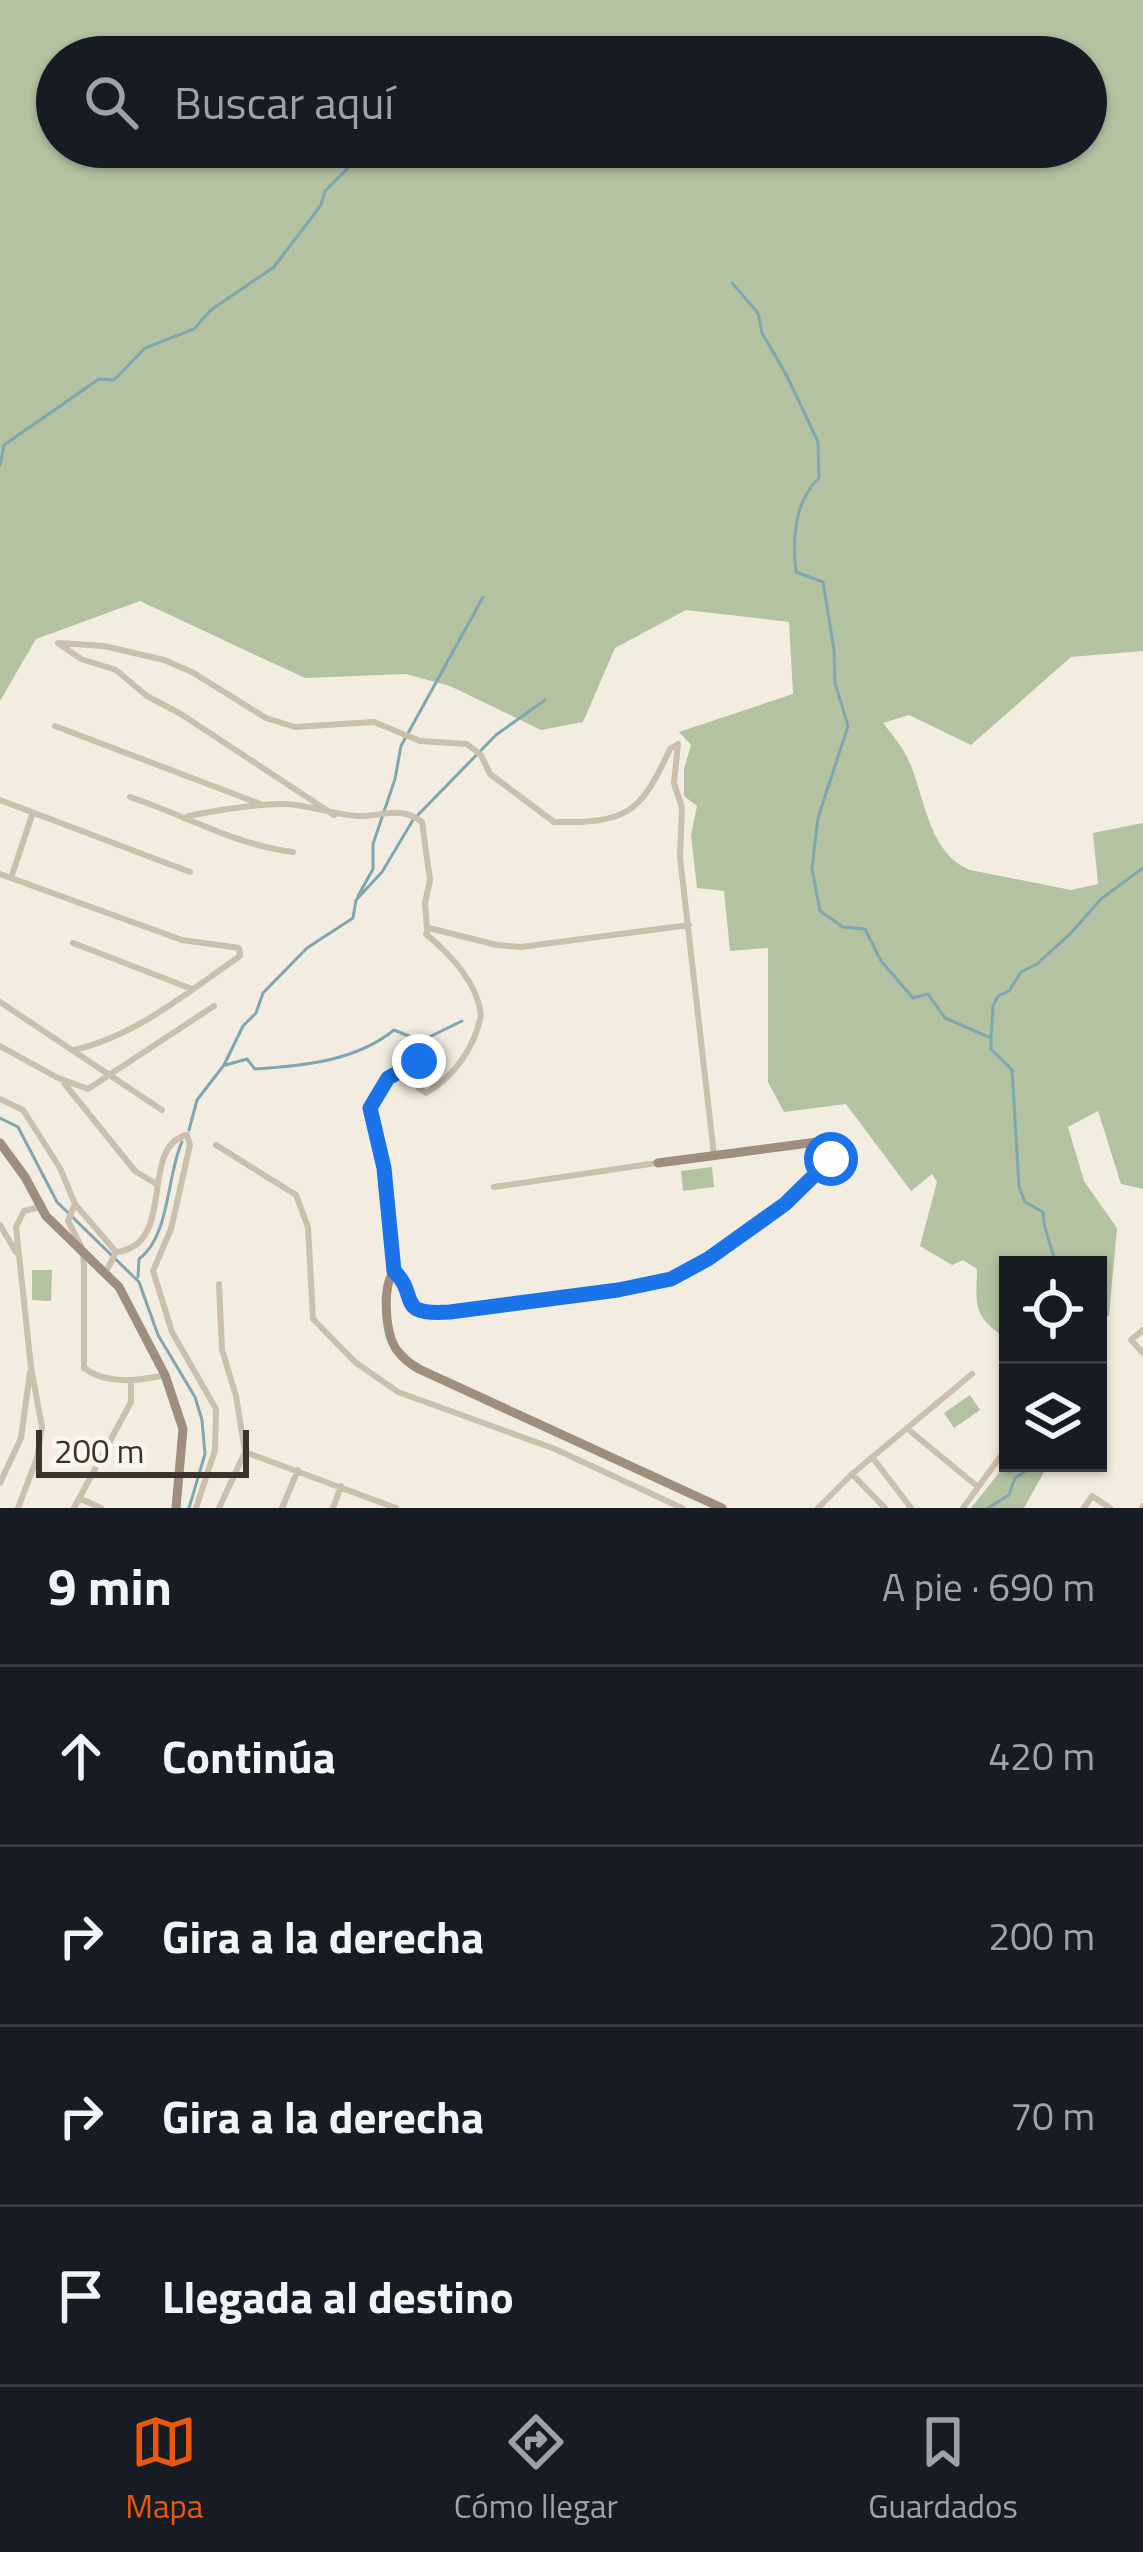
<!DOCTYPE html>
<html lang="es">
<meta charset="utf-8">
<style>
body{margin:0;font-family:"Titillium Web",sans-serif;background:#242831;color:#f1f3f6}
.controls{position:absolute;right:36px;bottom:36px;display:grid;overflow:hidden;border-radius:0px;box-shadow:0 3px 9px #0004}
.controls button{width:108px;height:108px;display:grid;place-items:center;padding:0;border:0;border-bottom:3px solid #363941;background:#171b24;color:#f1f3f6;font:60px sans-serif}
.scale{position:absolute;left:36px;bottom:30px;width:213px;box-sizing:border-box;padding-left:12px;border:6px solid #3a322b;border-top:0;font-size:33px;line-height:42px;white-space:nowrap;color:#3a322b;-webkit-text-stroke:9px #faf6ee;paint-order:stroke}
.stop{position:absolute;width:36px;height:36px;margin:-27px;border:9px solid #1a73e8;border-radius:50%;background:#fff}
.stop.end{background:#1a73e8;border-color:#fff;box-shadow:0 3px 12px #0008}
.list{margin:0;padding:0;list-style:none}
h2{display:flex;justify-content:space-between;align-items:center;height:156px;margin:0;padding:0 48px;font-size:51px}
h2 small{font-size:39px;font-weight:400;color:#9ea1a6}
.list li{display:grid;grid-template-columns:78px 1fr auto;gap:36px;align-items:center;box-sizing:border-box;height:180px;padding:0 48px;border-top:3px solid #363941}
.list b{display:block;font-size:45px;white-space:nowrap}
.list em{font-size:39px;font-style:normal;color:#9ea1a6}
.icon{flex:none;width:66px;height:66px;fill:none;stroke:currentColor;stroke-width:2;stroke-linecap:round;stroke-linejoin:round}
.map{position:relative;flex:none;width:1143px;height:1508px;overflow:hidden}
.search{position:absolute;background:#171b24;box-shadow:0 3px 9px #0004;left:36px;right:36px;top:36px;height:132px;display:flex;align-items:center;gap:30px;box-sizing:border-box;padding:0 42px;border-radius:66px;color:#9ea1a6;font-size:45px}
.sheet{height:876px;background:#171b24}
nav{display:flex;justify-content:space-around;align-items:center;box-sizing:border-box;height:168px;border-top:3px solid #363941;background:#171b24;font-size:33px;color:#9ea1a6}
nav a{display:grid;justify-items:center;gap:6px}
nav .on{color:#ea580c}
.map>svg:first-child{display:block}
</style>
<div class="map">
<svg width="1143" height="1508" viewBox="0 0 1143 1508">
<rect width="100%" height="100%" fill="#f3ede1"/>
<path fill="#b3c2a1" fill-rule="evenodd" d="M0,0H1143V651L1071,657L971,745L909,715L883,723C891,733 900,744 906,755C925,791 926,852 970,870L1071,890L1098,884L1093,833L1143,823V1189L1121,1184L1098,1111L1068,1127L1084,1181L1117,1228L1109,1316L1098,1319V1265H1008V1340C973,1316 976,1309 977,1269L963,1260L952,1265L920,1246L937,1182L932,1174L911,1191L846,1104L784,1112L768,1082V948L730,951L724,891L697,888L691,835L697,806L684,796V769L691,745L679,732L793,694L789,622L686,610L615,648L583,722L541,730L450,686L406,674L305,678L140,601L36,639L0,701ZM1086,57V147H57V57Z
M712,1167L714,1187L683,1191L681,1171Z
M32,1270H52L51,1301L32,1300Z
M970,1395L980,1410L954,1428L944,1413Z
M1008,1405V1463H1049L1024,1508H971L1006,1464L1000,1411Z"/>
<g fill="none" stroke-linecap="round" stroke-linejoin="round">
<path stroke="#80a7b0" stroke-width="3" d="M732,283L758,313L762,333L787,376L818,442L819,478C795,501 792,538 796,572L823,582L834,650L835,683L848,726L818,818L812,868L820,911L843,927L865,929L881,961L913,998L928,994L945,1018L991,1038V1049L1012,1070L1019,1186L1025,1202L1043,1212C1043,1230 1052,1246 1056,1265
M0,465L4,445L99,379L114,380L145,348L194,329L211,310L274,267L321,205L325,191L354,162
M358,896L373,869V844L395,779L401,746L483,597
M991,1037L993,1006L998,996L1009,991L1021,972L1037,964L1071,933L1101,899L1143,868
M226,1065L247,1059L255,1069C303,1066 356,1061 394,1030L421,1041L462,1021
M0,1118L18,1127L57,1202L139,1282L158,1335L195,1397L202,1420L205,1454L189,1508
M189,1130L197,1100L224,1065L243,1026L256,1013L263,993L307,948L353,918L356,900L382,872L413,820L496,735L545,700
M138,1277L139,1259C170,1237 167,1173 182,1142
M988,1508L1009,1495L1015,1478L1025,1471V1463"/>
<path stroke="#cbbfad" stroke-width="6" d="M55,726L263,805
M130,797C185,815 235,845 293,852
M0,800L190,872
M334,815L181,714L147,696L116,670L81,659L58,643L104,646L164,660L192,672L266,718L295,727L374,722L420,741L467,744L481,755L490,774L554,822C628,823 640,814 670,749L678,744L674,783L682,808L680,857L714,1155
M188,816C218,810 253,804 283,804C308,804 332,815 358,816C382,817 400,805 422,822L430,880L425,903L427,930
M0,874L182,940L239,948L240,956C188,992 136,1036 74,1050
M11,878L32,815
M73,943L192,989
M0,1002L162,1110
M0,1046L56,1077L88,1089L214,1006
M64,1083L135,1171L158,1185
M0,1099L23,1110L60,1168L75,1204L116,1252
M216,1145L296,1195L308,1227L313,1319L355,1362L398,1392L555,1449L682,1508
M494,1187L657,1163
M75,1204L68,1221L82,1248L84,1266V1368C107,1385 138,1381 165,1375
M0,1225L16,1252
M106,1272L116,1252C178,1245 138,1146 187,1135L190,1145L171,1229L153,1271L172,1332L216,1409L215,1450L196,1508
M394,1272L384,1168L370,1114C373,1090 392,1071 414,1062L425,1066L419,1088L426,1093C454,1077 475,1047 481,1015C477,982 451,955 426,934L429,928L497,945L521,947L689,925
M1143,1330L1131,1340L1143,1353
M909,1430L978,1487
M245,1452L396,1508
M873,1458L911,1508
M852,1474L885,1508
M0,1483L21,1438L30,1372
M79,1498L101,1508
M18,1508L37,1458L42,1427L31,1367L16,1227L24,1211L40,1207
M74,1508L131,1402V1381
M219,1508L245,1452L236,1396L222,1350L219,1284
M282,1508L298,1470
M333,1508L341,1486
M818,1508L852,1474L972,1374
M963,1508L1008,1446
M1084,1508L1092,1496L1110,1508
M1142,1508L1143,1506"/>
<path stroke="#9f8e7e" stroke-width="9" d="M0,1143L25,1177L46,1216L119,1287L165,1375L183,1429L176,1508
M658,1163L817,1142L827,1143L833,1153L828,1163L785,1204L708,1259L671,1279L618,1290L428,1313L410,1304L400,1275L394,1272C382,1286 385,1332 396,1349C402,1357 410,1364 419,1369L722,1508"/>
</g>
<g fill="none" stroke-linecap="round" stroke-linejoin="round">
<path stroke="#1a73e8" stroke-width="15" d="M419,1061L388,1078L370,1108L384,1168L394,1271C420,1296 394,1316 450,1312L618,1290L671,1279L708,1259L785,1204L831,1159"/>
</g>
</svg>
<div class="controls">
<button><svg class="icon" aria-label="locate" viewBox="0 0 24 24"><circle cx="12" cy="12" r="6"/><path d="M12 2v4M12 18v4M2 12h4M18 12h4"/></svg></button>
<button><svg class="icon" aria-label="layers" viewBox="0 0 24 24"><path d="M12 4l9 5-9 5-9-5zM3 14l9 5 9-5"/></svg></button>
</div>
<div class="scale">200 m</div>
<div class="stop" style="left:831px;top:1159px"></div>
<div class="stop end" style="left:419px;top:1061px"></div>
<div class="search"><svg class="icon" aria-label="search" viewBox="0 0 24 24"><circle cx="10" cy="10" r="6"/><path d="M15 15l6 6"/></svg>Buscar aquí</div>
</div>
<section class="sheet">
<h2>9 min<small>A pie · 690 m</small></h2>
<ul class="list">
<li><svg class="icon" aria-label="ahead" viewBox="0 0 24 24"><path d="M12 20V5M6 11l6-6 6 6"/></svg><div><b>Continúa</b></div><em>420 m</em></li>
<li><svg class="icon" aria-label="right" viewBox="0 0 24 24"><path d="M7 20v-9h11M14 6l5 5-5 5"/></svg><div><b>Gira a la derecha</b></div><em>200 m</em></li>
<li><svg class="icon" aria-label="right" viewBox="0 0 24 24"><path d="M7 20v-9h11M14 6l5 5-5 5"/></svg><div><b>Gira a la derecha</b></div><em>70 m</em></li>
<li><svg class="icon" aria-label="arrive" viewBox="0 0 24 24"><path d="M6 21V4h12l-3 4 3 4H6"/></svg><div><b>Llegada al destino</b></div></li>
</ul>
</section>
<nav>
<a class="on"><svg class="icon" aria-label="map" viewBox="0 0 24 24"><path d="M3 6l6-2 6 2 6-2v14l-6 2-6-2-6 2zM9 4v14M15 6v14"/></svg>Mapa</a>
<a><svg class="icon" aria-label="directions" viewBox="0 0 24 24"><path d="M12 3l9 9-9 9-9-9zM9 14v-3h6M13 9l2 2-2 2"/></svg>Cómo llegar</a>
<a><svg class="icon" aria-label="saved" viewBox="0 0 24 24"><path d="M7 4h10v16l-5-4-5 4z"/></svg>Guardados</a>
</nav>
